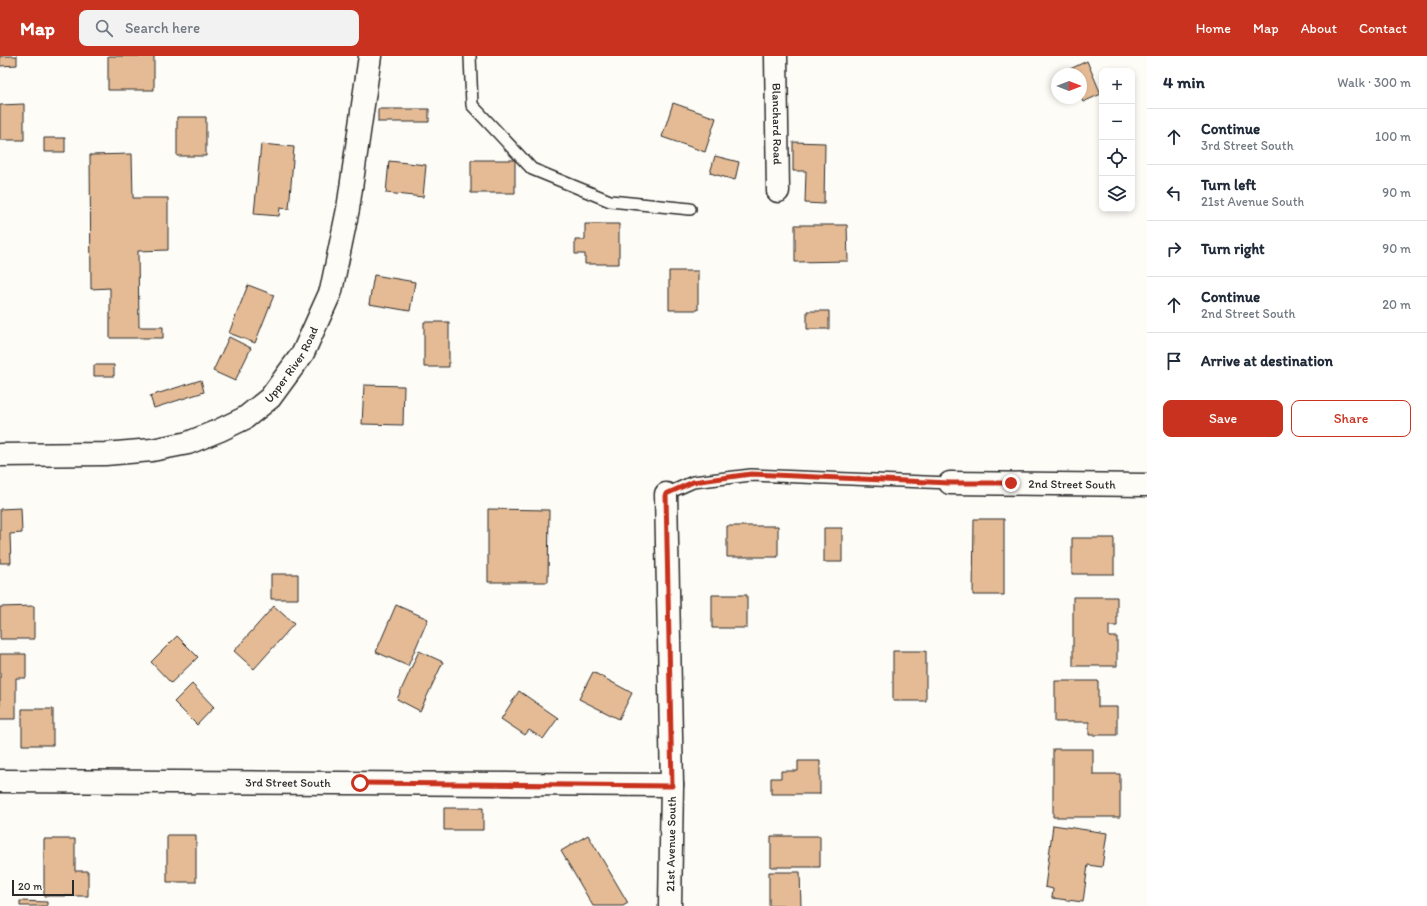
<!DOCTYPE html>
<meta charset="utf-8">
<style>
body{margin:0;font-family:Itim,sans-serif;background:#f2f2f3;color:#1f2937}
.controls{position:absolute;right:12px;top:12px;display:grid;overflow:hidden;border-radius:8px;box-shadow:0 2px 6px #0003}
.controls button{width:36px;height:36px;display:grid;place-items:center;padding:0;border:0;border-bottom:1px solid #e0e1e3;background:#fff;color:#1f2937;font:20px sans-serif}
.compass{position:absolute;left:1051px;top:12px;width:36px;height:36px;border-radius:50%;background:#fff;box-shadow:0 2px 6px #0003;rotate:90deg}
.scale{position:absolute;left:12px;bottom:10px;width:62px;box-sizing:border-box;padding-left:4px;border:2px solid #2b2b2b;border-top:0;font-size:11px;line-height:14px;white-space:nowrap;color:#2b2b2b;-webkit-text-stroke:3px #fdfcf7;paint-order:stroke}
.stop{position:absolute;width:12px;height:12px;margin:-9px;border:3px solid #c8321e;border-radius:50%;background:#fff}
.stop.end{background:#c8321e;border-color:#fff;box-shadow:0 1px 4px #0008}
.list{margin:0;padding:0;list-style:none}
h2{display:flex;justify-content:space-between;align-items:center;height:52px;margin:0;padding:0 16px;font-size:17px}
h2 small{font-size:13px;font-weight:400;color:#747a83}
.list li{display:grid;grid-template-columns:26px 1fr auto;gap:12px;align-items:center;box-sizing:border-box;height:56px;padding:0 16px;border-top:1px solid #e0e1e3}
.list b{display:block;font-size:15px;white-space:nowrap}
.list p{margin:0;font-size:13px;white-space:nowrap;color:#747a83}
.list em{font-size:13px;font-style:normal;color:#747a83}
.actions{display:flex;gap:8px;padding:12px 16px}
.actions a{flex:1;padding:9px 0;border:1px solid #c8321e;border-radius:8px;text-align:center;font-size:14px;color:#c8321e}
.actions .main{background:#c8321e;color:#fff}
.icon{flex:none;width:22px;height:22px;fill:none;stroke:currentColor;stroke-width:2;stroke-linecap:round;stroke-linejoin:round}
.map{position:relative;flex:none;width:1147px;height:850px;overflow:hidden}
header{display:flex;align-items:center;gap:24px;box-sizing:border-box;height:56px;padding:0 20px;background:#c8321e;color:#fff}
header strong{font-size:19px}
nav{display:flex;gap:22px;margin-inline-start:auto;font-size:14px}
.search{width:280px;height:36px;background:#f2f2f3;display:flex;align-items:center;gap:10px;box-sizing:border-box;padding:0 14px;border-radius:8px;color:#747a83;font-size:15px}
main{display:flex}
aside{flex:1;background:#fff}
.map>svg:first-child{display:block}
</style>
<header>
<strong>Map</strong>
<div class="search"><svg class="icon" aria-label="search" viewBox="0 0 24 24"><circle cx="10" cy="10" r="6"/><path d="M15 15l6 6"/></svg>Search here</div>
<nav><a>Home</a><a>Map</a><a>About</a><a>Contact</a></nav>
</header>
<main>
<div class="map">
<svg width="1147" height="850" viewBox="0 0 1147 850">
<rect width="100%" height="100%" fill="#fdfcf7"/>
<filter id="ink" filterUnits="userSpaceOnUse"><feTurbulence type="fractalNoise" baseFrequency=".025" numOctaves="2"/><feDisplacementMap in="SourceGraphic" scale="8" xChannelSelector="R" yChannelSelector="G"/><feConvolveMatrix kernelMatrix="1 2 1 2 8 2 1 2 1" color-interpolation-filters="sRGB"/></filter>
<g filter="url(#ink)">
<path fill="#e4bb95" stroke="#2b2b2b" d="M0,0H17V9L0,10Z
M108,0H154V34H108Z
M1087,5L1101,38L1083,46L1081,42V18H1070L1068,14Z
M673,47L716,62L705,96L662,81Z
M24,48V84H0V49Z
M378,53H429V66H378Z
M177,61H206V100H177Z
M44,82H65V96H44Z
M793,86L825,87L824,148L805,147L806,115H793Z
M261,88L294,91L289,153L280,152L279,160L254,158Z
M132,98L133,142H168V194L138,195L139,271H163V282H110V232L91,233L90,99Z
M715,100L739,106L735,124L710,117Z
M471,104H515V137H471Z
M389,105L426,109L423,141L386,137Z
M585,168H619V208H585V198H575V184H585Z
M795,169H847L848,205L795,206Z
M669,215H698V254H669Z
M374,219L415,226L410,255L369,248Z
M248,229L274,239L255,287L229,277Z
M807,255H829V273H807Z
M424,266H449V311H424Z
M229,281L251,292L235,325L213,315Z
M94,309H114V320H94Z
M201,324L204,336L154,352L150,340Z
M364,329L404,330L403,369L362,368Z
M21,452L22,477L10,478L11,507H0V453Z
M488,453L549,454L548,526H488Z
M974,463H1004V539H973Z
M727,470H778V501H727Z
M824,472H842V506H824Z
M1072,482H1114V518H1072Z
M271,518H298V543H271Z
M712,539H747V572H712Z
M1073,541H1117V570H1109V581H1117V610H1073Z
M396,549L428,563L408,610L376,596Z
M34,550V583H0V551Z
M274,550L294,568L254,613L234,595Z
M177,580L198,601L171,627L151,606Z
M419,595L443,606L420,655L397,643Z
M893,595H926V645H893Z
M0,598H26V622H16V663H0Z
M593,616L632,637L619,663L579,643Z
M1055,625H1098V651H1117V679H1089V666H1055Z
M192,628L214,651L197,669L174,646Z
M519,635L558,662L543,683L529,674L525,679L501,663Z
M22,653H53V689H22Z
M1053,693H1093V718H1120V761H1053Z
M798,705H820V738H771V722H781V715H798Z
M444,752H483V774H444Z
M1053,769L1107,777L1102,811L1088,809L1083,846L1052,842L1053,833L1045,831Z
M167,779H196V826H167Z
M588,779L628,847L623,850H593L561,795Z
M771,780H820V811H771Z
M44,783H75V815H88V840H44Z
M769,816H800L801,850H769Z
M20,845L47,846V850H20Z"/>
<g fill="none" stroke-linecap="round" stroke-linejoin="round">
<defs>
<path id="lane" d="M470,0L472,49L532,113L610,145L690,153
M666,438L693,426L751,419L950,427"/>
<g id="street">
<path id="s1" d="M776,0L778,135"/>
<path id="s2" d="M0,399L105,398L152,394L188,387L220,374L245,362L270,342L303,297L331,235L348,153L370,0"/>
<path id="s3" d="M950,427L1147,429"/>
<path d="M666,438L672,729L670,850"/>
<path id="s4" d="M0,725L672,729"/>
</g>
</defs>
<use href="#lane" stroke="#2b2b2b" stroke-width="14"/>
<use href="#street" stroke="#2b2b2b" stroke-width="25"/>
<use href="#lane" stroke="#fdfcf7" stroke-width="11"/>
<use href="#street" stroke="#fdfcf7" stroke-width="22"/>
</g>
</g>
<g fill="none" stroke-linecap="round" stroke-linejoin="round" filter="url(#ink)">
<path stroke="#c8321e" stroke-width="5" d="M360,727L672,730L666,438L693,426L751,418L950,427H1011"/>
</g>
<g text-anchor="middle" stroke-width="3" stroke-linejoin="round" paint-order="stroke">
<g font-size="12" fill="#2b2b2b" stroke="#fdfcf7">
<text dy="4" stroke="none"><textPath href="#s1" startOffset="68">Blanchard Road</textPath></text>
<text dy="4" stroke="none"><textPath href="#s2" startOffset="323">Upper River Road</textPath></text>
<text dy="4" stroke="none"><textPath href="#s3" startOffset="122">2nd Street South</textPath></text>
<text dy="4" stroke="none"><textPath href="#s4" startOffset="288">3rd Street South</textPath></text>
<text transform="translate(671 788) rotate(-89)" y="4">21st Avenue South</text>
</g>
</g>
</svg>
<div class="controls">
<button>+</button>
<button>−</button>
<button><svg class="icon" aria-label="locate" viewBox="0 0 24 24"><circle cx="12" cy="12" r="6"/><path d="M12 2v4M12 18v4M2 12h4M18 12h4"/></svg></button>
<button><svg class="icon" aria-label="layers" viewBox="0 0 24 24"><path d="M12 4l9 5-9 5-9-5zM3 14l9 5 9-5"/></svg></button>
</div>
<svg class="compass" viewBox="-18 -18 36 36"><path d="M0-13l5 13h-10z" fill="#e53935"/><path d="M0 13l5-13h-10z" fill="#747a83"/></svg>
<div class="scale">20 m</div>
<div class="stop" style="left:360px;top:727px"></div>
<div class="stop end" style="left:1011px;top:427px"></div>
</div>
<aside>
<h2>4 min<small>Walk · 300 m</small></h2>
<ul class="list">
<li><svg class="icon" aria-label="ahead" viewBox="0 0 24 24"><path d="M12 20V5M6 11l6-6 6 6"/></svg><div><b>Continue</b><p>3rd Street South</p></div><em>100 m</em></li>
<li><svg class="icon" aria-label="left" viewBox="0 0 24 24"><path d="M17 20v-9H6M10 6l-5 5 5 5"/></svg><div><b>Turn left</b><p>21st Avenue South</p></div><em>90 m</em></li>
<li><svg class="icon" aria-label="right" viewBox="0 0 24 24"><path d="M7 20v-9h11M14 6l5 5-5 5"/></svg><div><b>Turn right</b></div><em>90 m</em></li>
<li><svg class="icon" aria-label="ahead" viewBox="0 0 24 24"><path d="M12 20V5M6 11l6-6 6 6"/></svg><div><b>Continue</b><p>2nd Street South</p></div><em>20 m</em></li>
<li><svg class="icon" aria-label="arrive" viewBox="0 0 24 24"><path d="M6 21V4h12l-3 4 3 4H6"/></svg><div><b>Arrive at destination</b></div></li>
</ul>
<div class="actions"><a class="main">Save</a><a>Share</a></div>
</aside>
</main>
